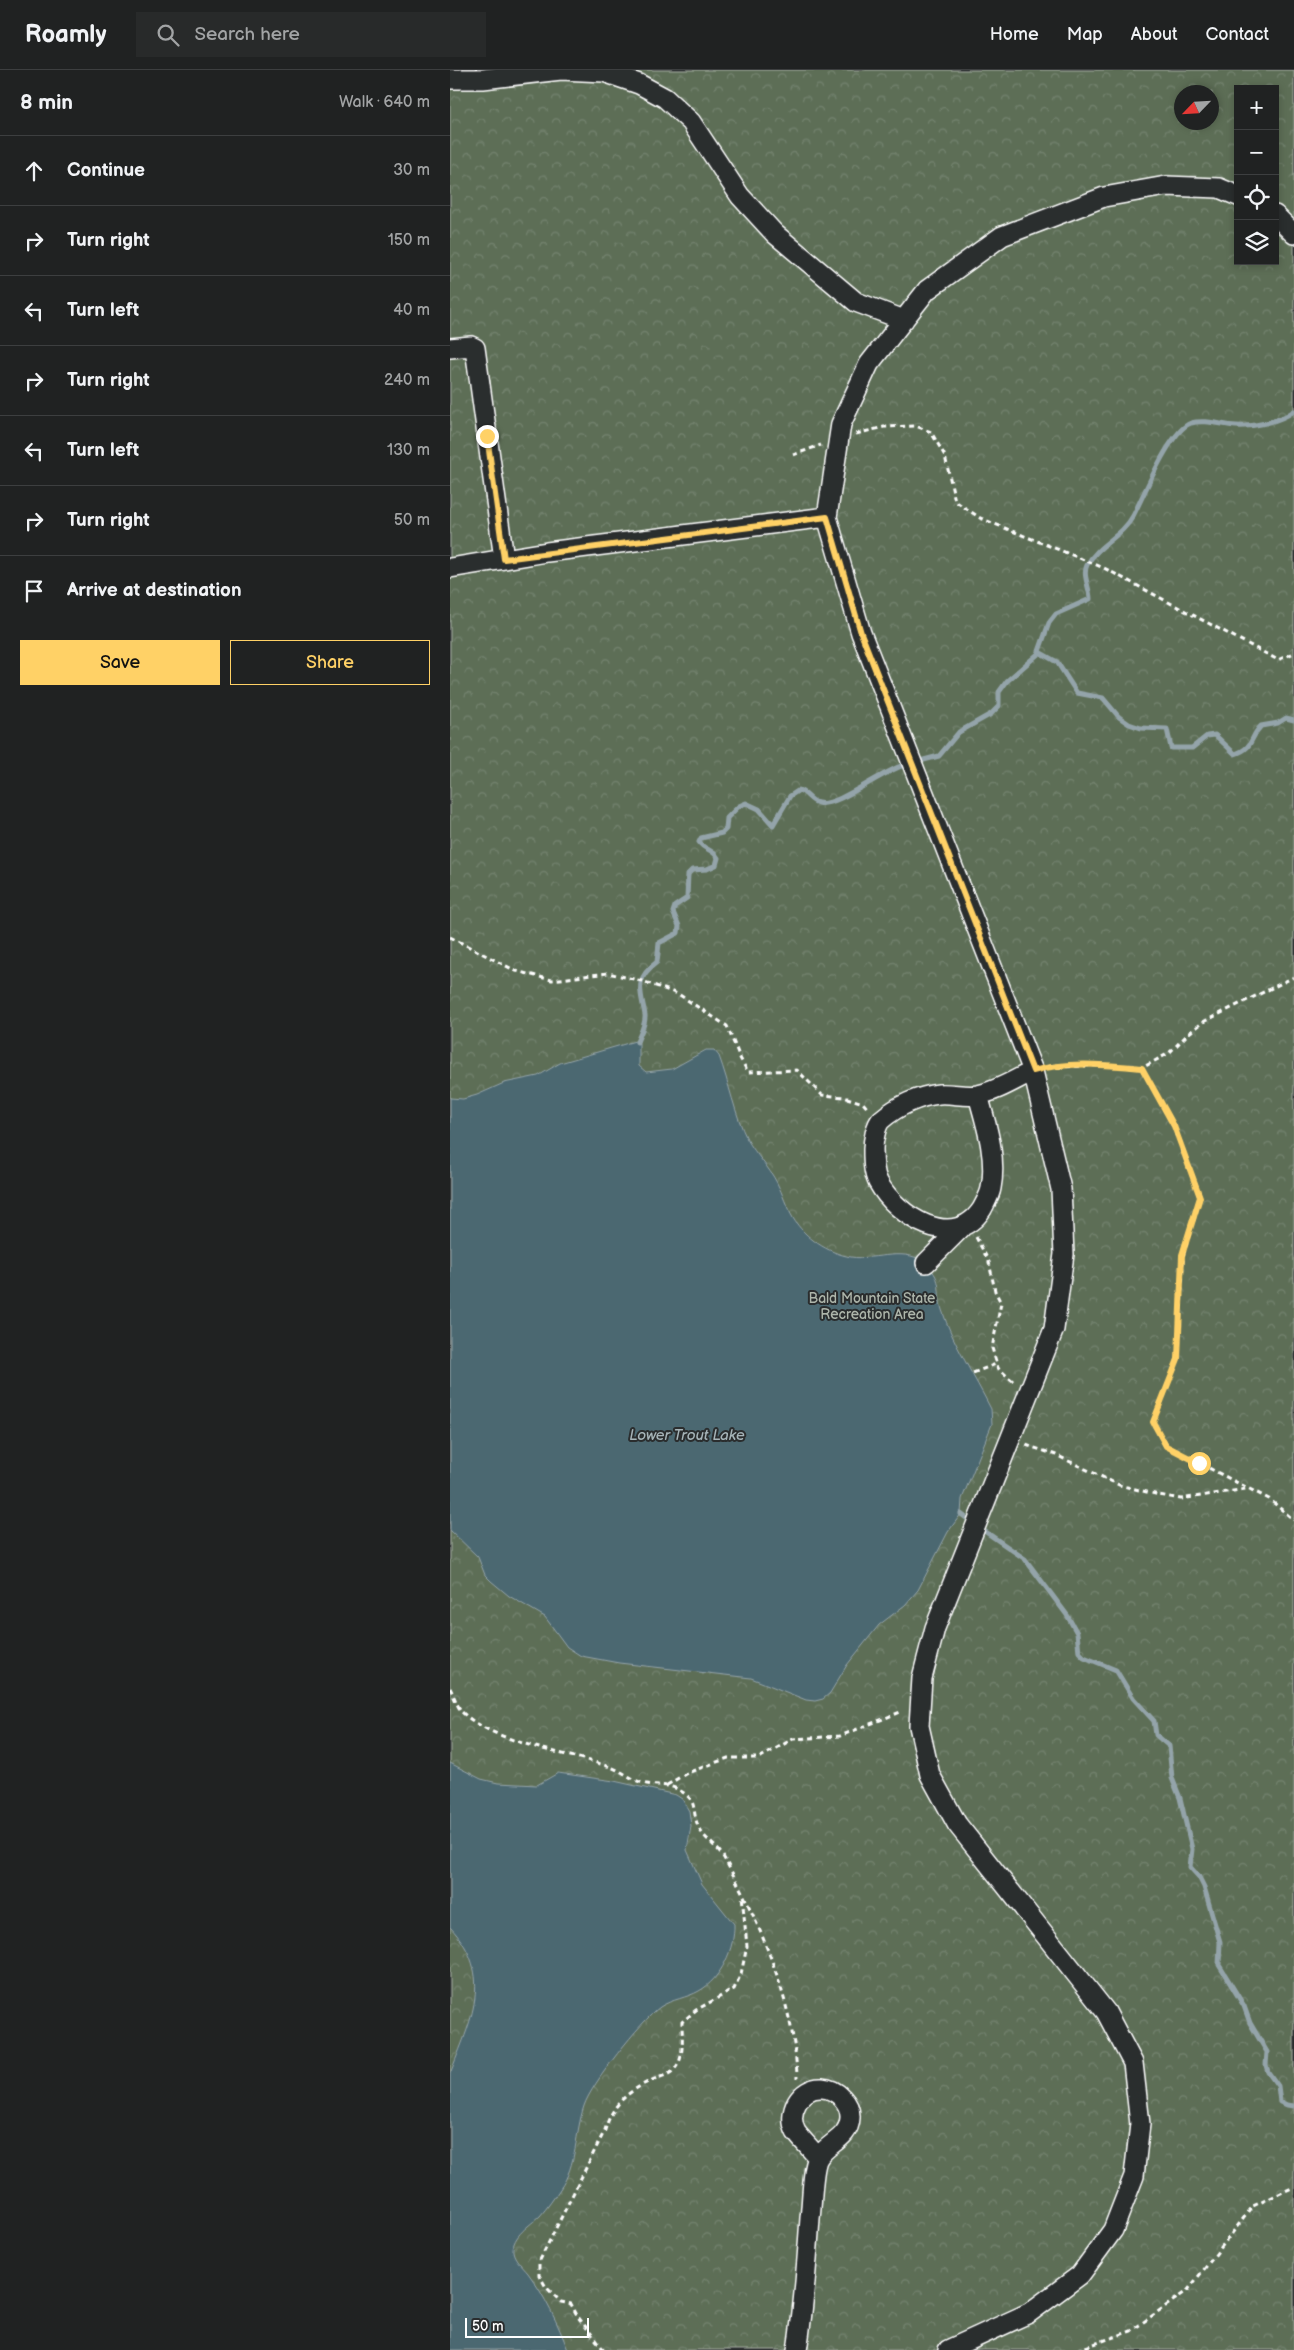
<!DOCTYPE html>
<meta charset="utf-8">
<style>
body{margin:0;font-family:"Balsamiq Sans",sans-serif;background:#282a2a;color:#f1f3f6}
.controls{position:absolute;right:15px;top:15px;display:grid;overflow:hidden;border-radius:0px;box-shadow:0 2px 8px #0003}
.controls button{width:45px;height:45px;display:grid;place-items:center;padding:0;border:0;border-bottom:1px solid #3d3f40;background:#202222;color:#f1f3f6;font:25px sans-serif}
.compass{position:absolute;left:724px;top:15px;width:45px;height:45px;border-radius:50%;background:#202222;box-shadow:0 2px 8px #0003;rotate:245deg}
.scale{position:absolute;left:15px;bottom:12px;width:124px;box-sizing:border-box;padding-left:5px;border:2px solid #fff;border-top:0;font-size:14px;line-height:18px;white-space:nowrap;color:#fff;-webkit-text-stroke:4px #2a2d2e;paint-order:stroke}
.stop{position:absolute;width:15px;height:15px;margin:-11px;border:4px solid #ffd166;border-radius:50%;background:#fff}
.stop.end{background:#ffd166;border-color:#fff;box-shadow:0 1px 5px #0008}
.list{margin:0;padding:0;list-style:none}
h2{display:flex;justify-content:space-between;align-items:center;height:65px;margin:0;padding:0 20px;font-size:21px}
h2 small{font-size:16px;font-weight:400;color:#a2a4a5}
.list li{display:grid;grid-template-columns:32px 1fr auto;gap:15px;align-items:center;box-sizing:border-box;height:70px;padding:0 20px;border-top:1px solid #3d3f40}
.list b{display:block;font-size:19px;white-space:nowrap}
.list em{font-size:16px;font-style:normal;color:#a2a4a5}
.actions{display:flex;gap:10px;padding:15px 20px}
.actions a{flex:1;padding:11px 0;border:1px solid #ffd166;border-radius:0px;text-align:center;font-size:18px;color:#ffd166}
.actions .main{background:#ffd166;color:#111}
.icon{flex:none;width:28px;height:28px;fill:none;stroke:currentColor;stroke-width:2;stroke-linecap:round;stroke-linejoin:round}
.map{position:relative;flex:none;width:844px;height:2280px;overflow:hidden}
header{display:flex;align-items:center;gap:30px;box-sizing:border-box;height:70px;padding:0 25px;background:#202222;border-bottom:1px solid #3d3f40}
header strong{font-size:24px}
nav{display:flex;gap:28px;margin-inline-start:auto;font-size:18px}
.search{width:350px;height:45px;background:#282a2a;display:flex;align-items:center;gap:12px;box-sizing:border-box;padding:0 18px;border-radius:0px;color:#a2a4a5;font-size:19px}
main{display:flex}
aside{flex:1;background:#202222}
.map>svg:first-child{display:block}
</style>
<header>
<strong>Roamly</strong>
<div class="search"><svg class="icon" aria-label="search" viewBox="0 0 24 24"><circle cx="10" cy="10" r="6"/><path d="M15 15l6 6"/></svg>Search here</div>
<nav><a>Home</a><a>Map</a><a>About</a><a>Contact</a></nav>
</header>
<main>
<aside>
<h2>8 min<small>Walk · 640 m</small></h2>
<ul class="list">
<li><svg class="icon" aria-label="ahead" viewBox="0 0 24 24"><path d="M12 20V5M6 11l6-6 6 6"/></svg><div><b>Continue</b></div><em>30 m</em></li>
<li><svg class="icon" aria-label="right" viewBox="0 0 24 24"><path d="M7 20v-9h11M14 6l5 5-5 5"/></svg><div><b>Turn right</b></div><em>150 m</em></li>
<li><svg class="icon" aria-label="left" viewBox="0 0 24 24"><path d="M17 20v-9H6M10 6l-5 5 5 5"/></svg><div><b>Turn left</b></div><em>40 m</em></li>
<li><svg class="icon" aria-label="right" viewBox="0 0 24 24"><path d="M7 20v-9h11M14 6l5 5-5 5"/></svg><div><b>Turn right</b></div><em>240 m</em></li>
<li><svg class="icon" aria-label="left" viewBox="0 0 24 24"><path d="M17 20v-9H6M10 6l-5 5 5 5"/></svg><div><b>Turn left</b></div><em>130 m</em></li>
<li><svg class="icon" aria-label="right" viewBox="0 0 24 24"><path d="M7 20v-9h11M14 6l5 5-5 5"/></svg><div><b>Turn right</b></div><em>50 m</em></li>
<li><svg class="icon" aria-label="arrive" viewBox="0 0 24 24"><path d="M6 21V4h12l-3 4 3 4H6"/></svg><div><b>Arrive at destination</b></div></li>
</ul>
<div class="actions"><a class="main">Save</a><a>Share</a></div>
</aside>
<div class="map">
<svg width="844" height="2280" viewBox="0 0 844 2280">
<defs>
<pattern id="forest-crowns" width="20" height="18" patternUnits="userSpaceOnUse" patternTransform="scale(1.25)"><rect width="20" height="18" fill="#5d6e57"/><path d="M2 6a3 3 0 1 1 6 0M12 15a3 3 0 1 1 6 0" fill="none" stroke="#758470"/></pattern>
</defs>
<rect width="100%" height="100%" fill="#2a2d2e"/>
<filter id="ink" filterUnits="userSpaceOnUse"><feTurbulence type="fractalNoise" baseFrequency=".02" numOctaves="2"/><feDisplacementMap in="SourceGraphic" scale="10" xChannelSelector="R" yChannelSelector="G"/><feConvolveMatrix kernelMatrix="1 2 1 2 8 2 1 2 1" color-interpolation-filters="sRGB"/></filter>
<g filter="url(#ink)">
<path fill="url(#forest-crowns)" stroke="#aeb6ab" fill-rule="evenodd" d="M0,0H844V2280H0ZM788,19H825V191H788ZM732,22H762V52H732Z"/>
<path fill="#4c6871" stroke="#94a4aa" d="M185,971L189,973V996L196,1002L222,999L256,980H264L269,986C279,1013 285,1045 297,1069C306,1085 319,1097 327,1113C333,1124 336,1137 343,1148C355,1168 378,1183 401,1187C425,1191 458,1175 477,1195C494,1211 486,1221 492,1240C503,1274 525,1307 541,1339L542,1354L512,1429L511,1444L498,1462L468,1520L455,1535L429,1555L397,1595L380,1623L373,1629L365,1631L356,1630L301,1608L169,1593L131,1586L117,1577L95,1547L59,1526L41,1511L35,1505L28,1487L0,1460V1028L13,1029L27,1025L54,1013L88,1006L110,993Z
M0,1693L31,1709L48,1713L87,1715L108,1703L164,1711L226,1725L232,1729L239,1741L241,1756L237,1780L252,1814L284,1854C285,1878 271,1909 249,1921C237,1928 222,1929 210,1937C191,1951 141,2014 134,2036C125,2063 127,2095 110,2119C104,2128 97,2138 90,2146C80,2155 62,2166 63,2181C64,2189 73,2197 78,2203C95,2226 108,2254 118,2280H0V2004C20,1951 46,1906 0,1857Z"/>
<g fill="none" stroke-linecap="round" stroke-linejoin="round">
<path stroke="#94a4aa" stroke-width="5" d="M589,582L607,592L627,623L653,628L669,647L679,654L691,658L717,659L721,678H742L757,666L765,665L785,684C805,677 799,668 811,656L828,653L836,648L844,650
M466,692L489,686L509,662L541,644L549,636V622L557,611L588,584L599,553L606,544L640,529C640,518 632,505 637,495C648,474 672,467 683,446C694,425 720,360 741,353C755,349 771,355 786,356C804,357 829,352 844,341
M187,972C190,964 196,954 195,945C191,921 183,910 207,892L209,873L228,863L229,856L223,842L225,836L237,828L238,804L242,800L257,799L266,795L268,788C263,779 254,780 249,772L251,768L272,763L276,759L277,748L289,736L296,733L309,739L323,755L340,726L349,720C357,723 360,731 368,733C387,738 433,700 457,694
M511,1444L523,1453
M530,1458L575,1489L617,1545L627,1563L629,1582L634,1587L666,1600L683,1628L704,1651L706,1665L719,1676L722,1708L730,1728L742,1779L740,1797L749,1807L754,1817L770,1872L769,1895L794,1936L800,1953L817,1982L816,1995L818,2002L828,2016L830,2032L837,2035L844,2036"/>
<defs>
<path id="minor" d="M0,9H33L111,0L154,2L189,14L215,28L241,52L290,126L325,164L406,232L454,250
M825,145L844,164
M0,278L21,276L25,278L54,489
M0,498L97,482L377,447
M528,1025C536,1054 547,1087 541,1118C540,1125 535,1133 532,1139C504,1182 447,1147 428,1112C423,1102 423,1090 423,1079C423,1071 426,1055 431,1050C447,1036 469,1026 489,1024C502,1023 515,1027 527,1025C546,1022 566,1009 583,1001
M476,1193L511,1158
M347,2280C354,2237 357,2192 360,2148C362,2135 362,2099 368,2088C377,2073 399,2069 400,2048C401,2033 387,2019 372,2018C350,2017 336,2043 346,2062C351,2069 362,2080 368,2088
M498,2280L579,2243L630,2205L663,2160L684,2106L690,2054L683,1993L656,1942L507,1754L480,1705L469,1656L472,1608L485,1558L604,1259L614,1184L611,1119L583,1001L411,563L377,447L391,354L419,294L477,220L552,166L654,127L716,116L769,118L788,126"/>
</defs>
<use href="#minor" stroke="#fff" stroke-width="22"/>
<path stroke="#fff" stroke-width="3" stroke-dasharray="5 4" stroke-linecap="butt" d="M406,364L434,357L466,356L481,362L495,386L505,431L530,448L654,498L828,590L844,583
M343,385L371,375
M0,867L66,901L102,910L158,903L192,911L228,924L277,956L290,988L298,1002L347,1000L372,1025L394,1027L413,1033L419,1040
M598,997L655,995L692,998L719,983L739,963L755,951L844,907
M692,998L724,1056L750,1127L733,1185L728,1289L703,1352L716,1376L819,1429L844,1450
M526,1167L539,1192L545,1221L551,1233L542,1278L548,1298L565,1313
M523,1303L546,1294
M576,1375L606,1385L669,1415L709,1425L731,1429L796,1419
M0,1618C4,1626 7,1636 12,1642C45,1674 116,1682 160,1697C173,1701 184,1712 197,1714C208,1716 217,1714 227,1719C249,1730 241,1738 248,1756C253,1769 268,1776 274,1788C309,1850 346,1937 347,2009
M217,1715L237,1703L278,1688H309L343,1669L390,1666L453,1641
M154,2280L128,2247L121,2234L111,2232L96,2217L89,2205V2192L155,2060C162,2035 177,2022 200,2011C212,2005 221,2007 228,1994C234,1984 232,1964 232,1952L246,1940L284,1919L291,1904L297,1876L292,1825
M627,2280L681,2261L738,2220L803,2136L844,2117"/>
<use href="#minor" stroke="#2a2d2e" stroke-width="19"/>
</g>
</g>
<g fill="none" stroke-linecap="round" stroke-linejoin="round" filter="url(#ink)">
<path stroke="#ffd166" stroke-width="6" d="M37,366L54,489L377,447L411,563L583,1001C619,991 655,995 692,998L724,1056L750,1127L732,1185L728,1289L703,1352L716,1376L749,1393"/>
</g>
<g text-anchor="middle" stroke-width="4" stroke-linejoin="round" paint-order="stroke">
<g font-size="14" fill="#aeb6ab" stroke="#2a2d2e">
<text x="422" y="1233">Bald Mountain State<tspan x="422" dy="16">Recreation Area</tspan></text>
</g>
<g font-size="15" font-style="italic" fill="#a6b4b8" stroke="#2a2d2e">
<text x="237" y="1370">Lower Trout Lake</text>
</g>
</g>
</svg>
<div class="controls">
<button>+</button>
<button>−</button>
<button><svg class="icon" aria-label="locate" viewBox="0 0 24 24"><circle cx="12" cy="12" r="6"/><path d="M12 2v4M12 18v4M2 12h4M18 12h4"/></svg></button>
<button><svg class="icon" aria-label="layers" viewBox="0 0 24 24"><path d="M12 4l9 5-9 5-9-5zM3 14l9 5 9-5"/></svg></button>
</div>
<svg class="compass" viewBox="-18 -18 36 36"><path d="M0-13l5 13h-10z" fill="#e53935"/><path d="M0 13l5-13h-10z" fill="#a2a4a5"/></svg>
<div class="scale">50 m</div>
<div class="stop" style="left:749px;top:1393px"></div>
<div class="stop end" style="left:37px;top:366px"></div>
</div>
</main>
